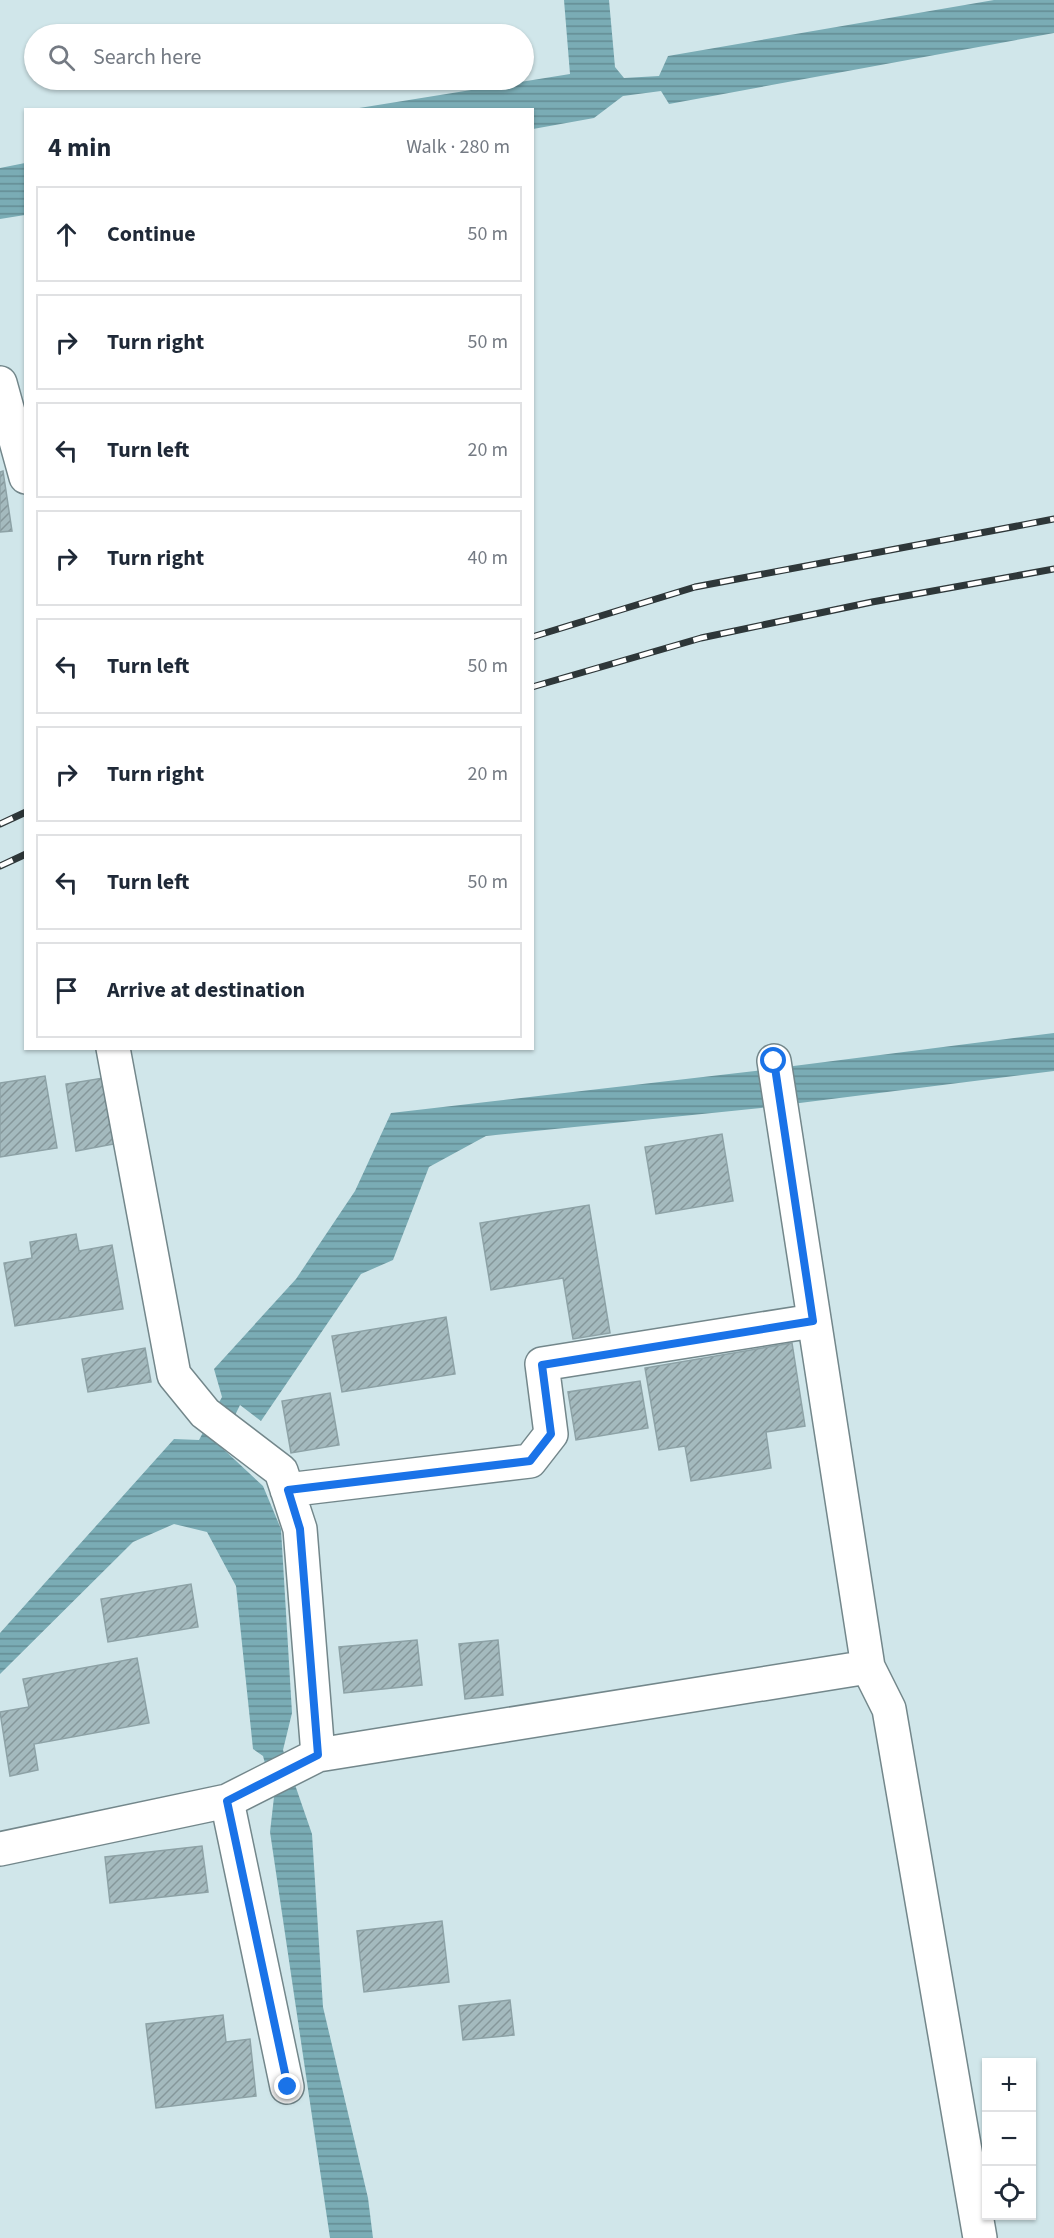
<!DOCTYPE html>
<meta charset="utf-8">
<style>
body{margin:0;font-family:"Source Sans 3",sans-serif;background:#f2f2f3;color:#1f2937}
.controls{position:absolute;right:18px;bottom:18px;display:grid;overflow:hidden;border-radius:0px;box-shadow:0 2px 4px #0004}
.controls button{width:54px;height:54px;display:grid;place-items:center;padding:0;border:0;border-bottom:2px solid #e0e1e3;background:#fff;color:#1f2937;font:30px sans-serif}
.stop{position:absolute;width:18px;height:18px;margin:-14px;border:4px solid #1a73e8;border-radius:50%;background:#fff}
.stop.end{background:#1a73e8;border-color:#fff;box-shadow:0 2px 6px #0008}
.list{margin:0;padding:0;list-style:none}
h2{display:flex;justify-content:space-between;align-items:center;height:78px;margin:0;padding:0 24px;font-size:26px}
h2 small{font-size:20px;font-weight:400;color:#747a83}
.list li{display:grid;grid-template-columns:39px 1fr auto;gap:18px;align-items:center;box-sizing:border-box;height:96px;margin:0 12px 12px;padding:0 12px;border:2px solid #e0e1e3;border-radius:0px}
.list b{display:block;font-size:22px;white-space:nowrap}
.list em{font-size:20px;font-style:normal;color:#747a83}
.icon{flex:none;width:33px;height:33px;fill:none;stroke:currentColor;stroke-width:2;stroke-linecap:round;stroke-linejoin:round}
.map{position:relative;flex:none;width:1054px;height:2238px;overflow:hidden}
.search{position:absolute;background:#fff;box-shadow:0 2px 4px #0004;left:24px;top:24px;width:510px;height:66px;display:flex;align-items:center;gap:15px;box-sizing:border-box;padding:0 21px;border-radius:33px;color:#747a83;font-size:22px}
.panel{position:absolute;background:#fff;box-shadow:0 2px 4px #0004;left:24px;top:108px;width:510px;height:942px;border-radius:0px}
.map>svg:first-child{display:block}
</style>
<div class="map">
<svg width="1054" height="2238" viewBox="0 0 1054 2238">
<defs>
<pattern id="water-rules" width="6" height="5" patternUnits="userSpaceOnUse" patternTransform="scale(1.5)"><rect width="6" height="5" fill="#7aacb5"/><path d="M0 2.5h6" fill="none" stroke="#638c93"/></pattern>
<pattern id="building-hatch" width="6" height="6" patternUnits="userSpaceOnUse" patternTransform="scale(1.5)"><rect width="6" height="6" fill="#a4babe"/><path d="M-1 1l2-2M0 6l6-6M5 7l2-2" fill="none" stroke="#85979a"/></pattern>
</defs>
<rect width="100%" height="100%" fill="#d0e6ea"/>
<path fill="url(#water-rules)" d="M564,0H609L615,67L624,78L659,76L668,56L994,0H1054V33L669,104L661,91L623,96L594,118L533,129L532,110L353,109L570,74Z
M25,163V215L0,219V168Z
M1054,1033V1071L761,1108L486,1136L429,1167L393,1260L361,1274L261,1421L240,1405L220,1446L263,1486L281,1529L292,1713L283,1750L312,1834L323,2007L368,2198L373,2238H330L270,1832L274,1797L263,1756L253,1749L236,1586L207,1532L174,1524L133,1542L0,1674V1633L174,1439L199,1440L222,1397L214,1369L296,1279L355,1191L391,1113L755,1071Z"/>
<path fill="url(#building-hatch)" stroke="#8da2a6" stroke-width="1.5" d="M3,471L12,531L0,532V472Z
M45,1076L57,1148L0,1157V1083Z
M103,1078L114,1144L76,1151L66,1084Z
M722,1134L733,1201L656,1214L645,1147Z
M589,1205L610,1333L573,1339L563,1278L491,1290L480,1223Z
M76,1234L79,1251L112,1245L123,1309L15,1326L4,1263L32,1258L30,1242Z
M446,1317L455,1374L342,1392L332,1336Z
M792,1343L805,1426L766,1432L771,1468L691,1481L685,1446L659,1450L645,1368Z
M145,1348L151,1382L88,1392L82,1359Z
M640,1381L648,1428L576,1440L568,1392Z
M330,1393L339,1445L291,1453L282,1401Z
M191,1584L198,1627L108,1642L101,1599Z
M417,1640L422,1685L344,1693L339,1647Z
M498,1640L503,1695L465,1699L459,1644Z
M137,1658L149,1723L34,1744L38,1770L10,1776L0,1712L29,1707L23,1679Z
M202,1846L208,1892L110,1903L105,1857Z
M442,1921L449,1982L364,1992L357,1931Z
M510,2000L514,2035L463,2040L459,2006Z
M223,2015L226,2042L250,2039L256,2096L156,2108L146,2024Z"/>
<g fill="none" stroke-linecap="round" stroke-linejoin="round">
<defs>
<path id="street" d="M0,383L26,477
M113,1048L174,1375L205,1413L281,1471L300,1529L318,1755
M774,1061L868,1667L889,1709L980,2238
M287,1490L530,1461L551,1434L542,1364L813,1321
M227,1801L287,2087
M0,1849L227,1801L318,1755L868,1667"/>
</defs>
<use href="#street" stroke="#73878b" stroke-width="36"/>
<use href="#street" stroke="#fff" stroke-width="33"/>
<defs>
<path id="rail" d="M532,637L695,587L1054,519
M532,687L701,638L872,602L1054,569
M0,824L26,812
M0,866L26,854"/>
</defs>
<use href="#rail" stroke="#2e3739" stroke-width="7"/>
<use href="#rail" stroke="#fff" stroke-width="4.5" stroke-dasharray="14" stroke-linecap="butt"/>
</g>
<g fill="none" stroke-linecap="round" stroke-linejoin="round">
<path stroke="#1a73e8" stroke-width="8" d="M288,2087L227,1801L318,1755L300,1529L288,1490L530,1461L551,1434L542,1365L813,1321L774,1061"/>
</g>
</svg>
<div class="controls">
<button>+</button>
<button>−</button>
<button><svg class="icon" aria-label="locate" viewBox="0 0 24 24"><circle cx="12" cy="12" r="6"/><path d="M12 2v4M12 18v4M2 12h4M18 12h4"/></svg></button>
</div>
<div class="stop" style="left:774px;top:1061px"></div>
<div class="stop end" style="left:288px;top:2087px"></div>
<div class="search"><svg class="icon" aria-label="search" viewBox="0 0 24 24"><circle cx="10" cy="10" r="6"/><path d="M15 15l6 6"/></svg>Search here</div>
<section class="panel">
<h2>4 min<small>Walk · 280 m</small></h2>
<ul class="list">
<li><svg class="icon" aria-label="ahead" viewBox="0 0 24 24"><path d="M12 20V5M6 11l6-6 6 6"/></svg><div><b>Continue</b></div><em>50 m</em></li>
<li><svg class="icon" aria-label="right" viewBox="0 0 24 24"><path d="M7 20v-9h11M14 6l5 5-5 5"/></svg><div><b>Turn right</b></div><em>50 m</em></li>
<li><svg class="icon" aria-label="left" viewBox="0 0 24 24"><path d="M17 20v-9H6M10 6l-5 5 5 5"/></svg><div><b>Turn left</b></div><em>20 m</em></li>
<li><svg class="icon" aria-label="right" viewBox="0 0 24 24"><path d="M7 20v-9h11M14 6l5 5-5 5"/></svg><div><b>Turn right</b></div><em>40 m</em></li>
<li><svg class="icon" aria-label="left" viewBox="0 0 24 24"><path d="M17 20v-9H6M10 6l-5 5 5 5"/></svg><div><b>Turn left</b></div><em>50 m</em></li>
<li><svg class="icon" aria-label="right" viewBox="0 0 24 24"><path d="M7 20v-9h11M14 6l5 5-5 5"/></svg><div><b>Turn right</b></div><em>20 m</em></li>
<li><svg class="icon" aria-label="left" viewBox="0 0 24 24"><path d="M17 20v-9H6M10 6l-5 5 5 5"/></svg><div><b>Turn left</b></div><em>50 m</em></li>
<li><svg class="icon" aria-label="arrive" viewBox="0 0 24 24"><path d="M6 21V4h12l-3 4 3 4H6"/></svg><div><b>Arrive at destination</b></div></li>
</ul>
</section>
</div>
